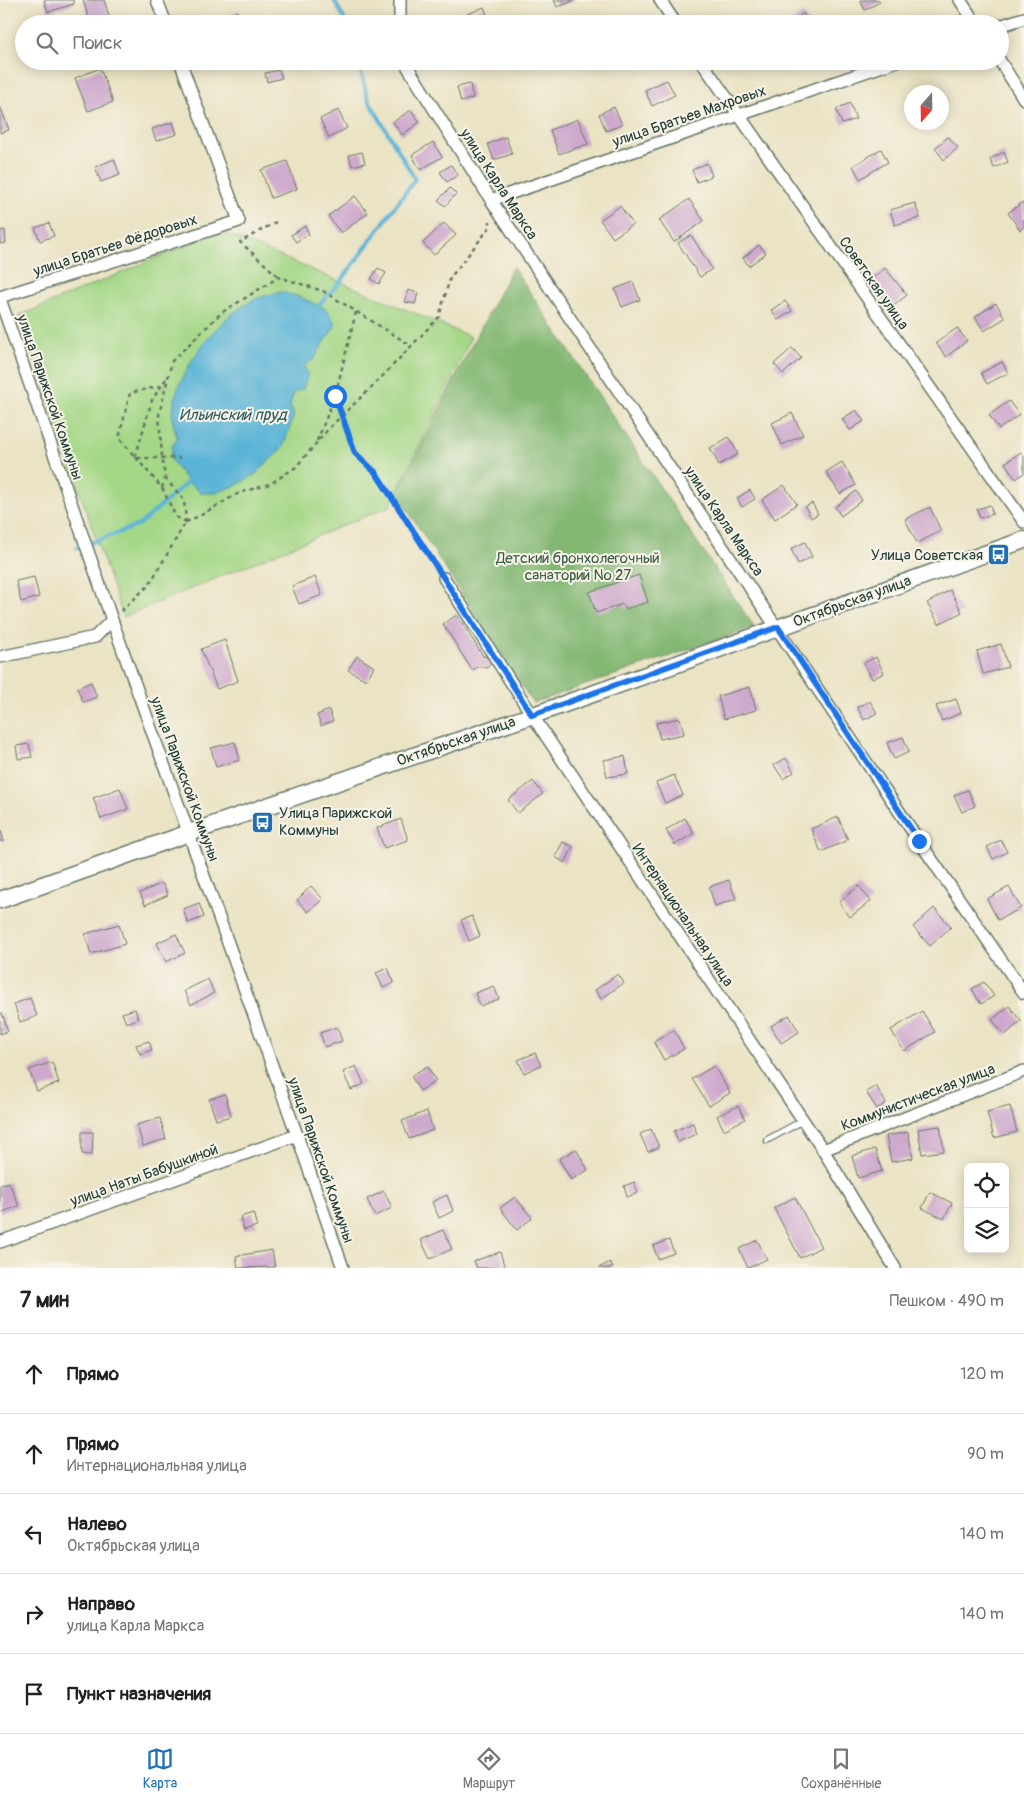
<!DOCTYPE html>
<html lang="ru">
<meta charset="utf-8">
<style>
body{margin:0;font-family:Pangolin,sans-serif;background:#f6f6f6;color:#222}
.controls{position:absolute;right:15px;bottom:15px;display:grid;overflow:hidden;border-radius:8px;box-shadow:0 2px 12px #0003}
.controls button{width:45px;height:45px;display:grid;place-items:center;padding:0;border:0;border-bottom:1px solid #e0e0e0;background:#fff;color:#222;font:25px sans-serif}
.compass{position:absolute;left:904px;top:85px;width:45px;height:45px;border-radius:50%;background:#fff;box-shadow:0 2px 12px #0003;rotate:200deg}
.stop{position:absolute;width:15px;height:15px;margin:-11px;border:4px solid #1a73e8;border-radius:50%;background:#fff}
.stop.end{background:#1a73e8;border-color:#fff;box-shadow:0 1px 5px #0008}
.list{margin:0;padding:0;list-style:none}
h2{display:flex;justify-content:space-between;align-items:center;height:65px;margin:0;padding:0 20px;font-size:21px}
h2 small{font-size:16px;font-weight:400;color:#767676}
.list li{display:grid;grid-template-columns:32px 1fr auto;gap:15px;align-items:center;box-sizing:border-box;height:80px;padding:0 20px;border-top:1px solid #e0e0e0}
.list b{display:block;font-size:19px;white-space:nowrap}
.list p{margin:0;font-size:16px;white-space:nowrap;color:#767676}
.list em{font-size:16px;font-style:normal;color:#767676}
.icon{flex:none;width:28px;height:28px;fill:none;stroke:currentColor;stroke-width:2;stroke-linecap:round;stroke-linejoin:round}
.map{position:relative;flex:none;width:1024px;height:1268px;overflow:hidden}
.search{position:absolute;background:#fff;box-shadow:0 2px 12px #0003;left:15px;right:15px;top:15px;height:55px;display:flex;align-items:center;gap:12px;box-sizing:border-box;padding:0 18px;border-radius:28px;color:#767676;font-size:19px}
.sheet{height:465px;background:#fff}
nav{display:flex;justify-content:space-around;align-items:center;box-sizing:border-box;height:70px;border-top:1px solid #e0e0e0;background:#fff;font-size:14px;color:#767676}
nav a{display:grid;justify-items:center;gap:2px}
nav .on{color:#1f6fb2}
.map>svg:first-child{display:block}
</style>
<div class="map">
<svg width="1024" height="1268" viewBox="0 0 1024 1268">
<rect width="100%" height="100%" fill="#f7f3e8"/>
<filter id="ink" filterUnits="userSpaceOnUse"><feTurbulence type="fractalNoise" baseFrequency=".02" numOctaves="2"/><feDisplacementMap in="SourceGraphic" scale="10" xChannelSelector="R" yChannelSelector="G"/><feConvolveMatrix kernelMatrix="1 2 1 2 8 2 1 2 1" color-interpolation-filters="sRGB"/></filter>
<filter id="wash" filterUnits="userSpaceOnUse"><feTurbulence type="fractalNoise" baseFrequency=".0096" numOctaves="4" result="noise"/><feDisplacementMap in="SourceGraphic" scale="20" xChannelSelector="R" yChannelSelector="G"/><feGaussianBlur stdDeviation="1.12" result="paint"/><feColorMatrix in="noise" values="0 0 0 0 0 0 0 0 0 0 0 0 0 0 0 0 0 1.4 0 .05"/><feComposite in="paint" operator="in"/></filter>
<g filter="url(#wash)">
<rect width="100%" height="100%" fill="#eae3c4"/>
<path fill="#a4d786" stroke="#628a5d" d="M220,231L471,337L390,506L123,617L19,316Z"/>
<path fill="#83b873" stroke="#517a54" d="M513,267L754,627L533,703L397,494L455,377Z"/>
<path fill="#5ab4d7" stroke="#3c7886" d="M281,292L300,297L326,309L336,324L314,359L304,366L308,374L303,389L294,392L290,405L294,415L283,447L256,474L237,485L216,493H201L188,482L171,460L172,446L177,438C176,431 173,425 172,419C171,377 220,312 258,298C265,295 273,294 281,292Z"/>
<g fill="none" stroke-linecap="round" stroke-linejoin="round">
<path stroke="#5ab4d7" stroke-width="4" d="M334,0L347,24
M318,306L342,280L415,179L368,99L358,61
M77,548L139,525L188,482"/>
</g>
<g id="blocks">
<path fill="#cea9cd" d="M44,0H73L74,4L48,12Z
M83,0H104L109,16L90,22Z
M554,0H576L557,7Z
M860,0H879L880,2L865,10Z
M484,7L491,24H458L456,19Z
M237,11L246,24H221L220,22Z
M803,13L810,24H792L791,22Z
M100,68L113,102L88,111L75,78Z
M279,70L282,78L267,82L265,73Z
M667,80L675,95L652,106L645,90Z
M470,84L473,98L461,102L457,87Z
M850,103L856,119L842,124L836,109Z
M0,106L9,130L0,133Z
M614,107L622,124L606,131L599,114Z
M338,110L347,128L329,138L320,119Z
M411,110L420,122L402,135L393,122Z
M578,119L588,144L559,154L550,130Z
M173,122L177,134L156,141L152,129Z
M506,137L512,154L494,160L488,144Z
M948,137L958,148L944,160L935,148Z
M433,142L442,157L420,170L412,155Z
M881,149L888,162L860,179L853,166Z
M362,152L365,163L352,166L349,155Z
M1004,152L1008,162L994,168L990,159Z
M114,159L120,175L101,182L95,167Z
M287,161L297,189L271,198L261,170Z
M707,163L712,176L697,182L692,170Z
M451,165L458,175L447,182L440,172Z
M450,188L456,194L445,206L438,200Z
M355,196L368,213L341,233L328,216Z
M689,199L704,221L674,242L659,220Z
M1023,202L1024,227L1020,230L1008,213Z
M915,203L920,218L895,225L890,210Z
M620,206L633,224L613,238L600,220Z
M49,223L54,236L40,241L35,228Z
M444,223L456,235L434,255L423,243Z
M305,226L309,234L296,242L291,235Z
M5,230L6,243L0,244V231Z
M691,235L712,269L700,277L678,243Z
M759,245L766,253L749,266L743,258Z
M378,268L386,273L379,284L371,279Z
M885,268L907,295L891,308L869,281Z
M633,282L640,300L622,307L615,289Z
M408,290L418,293L415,304L405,302Z
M785,301L792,311L778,320L771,310Z
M996,303L1005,318L984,331L975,317Z
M957,328L967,341L946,357L936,343Z
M792,348L801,358L783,374L774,364Z
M1002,362L1008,373L987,384L981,373Z
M1009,401L1019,415L999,429L989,415Z
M856,410L864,421L850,430L842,419Z
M792,413L803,435L782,445L772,423Z
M729,437L738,454L719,465L710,448Z
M1021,452L1024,457V473L1016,479L1005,463Z
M842,462L856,485L840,494L826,472Z
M784,485L797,504L775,519L762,500Z
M750,490L755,499L742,507L737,498Z
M856,491L862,500L841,516L835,507Z
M812,503L818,514L811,518L805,507Z
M990,505L993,514L980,518L977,509Z
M930,507L941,531L917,543L905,519Z
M805,542L812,557L798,564L791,549Z
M639,575L648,602L625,609L623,604L596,613L589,592Z
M34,577L39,597L21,602L16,581Z
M315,577L322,595L299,604L292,586Z
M950,590L962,612L939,624L927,603Z
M457,615L483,656L487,657L490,661V665L487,668L480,666L472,670L443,624Z
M225,640L238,681L217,689L201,649Z
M1001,644L1008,667L983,674L977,651Z
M357,656L374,667L366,680L348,670Z
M876,657L884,673L872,679L864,663Z
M91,682L97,697L83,702L77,688Z
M750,687L756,710L724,719L718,696Z
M956,699L961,713L942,721L936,706Z
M870,701L877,713L864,720L857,707Z
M329,710L333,721L321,726L317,715Z
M680,718L684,734L660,739L656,723Z
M903,737L909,752L894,759L887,743Z
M235,742L240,760L216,767L211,748Z
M29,744L32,757L18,759L16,746Z
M625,756L628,774L607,777L604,760Z
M786,758L794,772L783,779L774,765Z
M674,775L683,795L665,803L656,783Z
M533,781L543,794L518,813L508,800Z
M120,788L128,809L101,819L93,798Z
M968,790L975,806L962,812L954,795Z
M838,817L848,840L821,852L811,829Z
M685,818L694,833L675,845L666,830Z
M401,819L408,840L384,848L377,828Z
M0,828L4,841H0Z
M1001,840L1007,852L993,859L987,847Z
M563,842L573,847L565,863L555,857Z
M729,880L736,899L715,906L709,887Z
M162,883L168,895L145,905L140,893Z
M311,886L323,899L308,912L297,900Z
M859,886L871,901L850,917L839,902Z
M1009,887L1021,908L998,920L987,899Z
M199,903L204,917L188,923L183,909Z
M934,908L951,927L930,946L913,927Z
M472,916L480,936L469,941L461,920Z
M119,924L125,944L91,954L85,934Z
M176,934L185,953L166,962L157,943Z
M388,968L394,983L383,988L376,973Z
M618,974L624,983L601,999L595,990Z
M208,979L214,993L191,1005L184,991Z
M984,982L994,996L981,1004L972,989Z
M494,986L499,999L480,1006L475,993Z
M30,998L37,1016L20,1022L14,1004Z
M1009,1006L1021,1021L1005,1035L992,1020Z
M135,1009L138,1019L126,1023L122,1013Z
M922,1011L935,1032L904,1051L891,1030Z
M0,1013H2L8,1031L0,1034Z
M789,1015L799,1032L781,1043L771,1026Z
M337,1027L342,1041L325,1047L320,1033Z
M674,1030L684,1049L664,1060L654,1042Z
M149,1041L152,1050L140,1054L136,1045Z
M535,1053L541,1065L524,1073L518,1060Z
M52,1062L59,1083L37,1091L29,1070Z
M356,1066L364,1084L351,1090L343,1072Z
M427,1066L436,1081L420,1091L411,1076Z
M714,1066L730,1093L709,1106L692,1079Z
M876,1086L886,1103L877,1109L866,1092Z
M225,1094L231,1116L216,1120L209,1099Z
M738,1106L745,1119L724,1130L717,1116Z
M1010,1106L1017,1132L994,1138L987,1112Z
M427,1111L433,1130L409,1139L402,1121Z
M160,1118L166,1139L143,1146L137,1125Z
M693,1123L697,1134L678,1142L674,1131Z
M940,1126L944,1151L922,1154L918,1129Z
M651,1129L659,1147L648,1152L640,1134Z
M82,1132H93L92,1155L82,1154Z
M908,1132L913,1158L891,1162L886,1136Z
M576,1149L588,1170L571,1180L559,1159Z
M875,1149L882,1171L858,1178L852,1156Z
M9,1182L19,1206L0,1213V1185Z
M634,1182L638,1193L627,1197L624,1186Z
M384,1191L392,1208L375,1216L367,1199Z
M930,1192L952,1203L944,1219L922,1208Z
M447,1195L453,1211L439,1218L432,1202Z
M515,1197L532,1218L517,1230L500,1208Z
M795,1197L821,1247L800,1258L774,1208Z
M253,1213L257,1226L244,1230L240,1217Z
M443,1230L452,1249L430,1259L421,1240Z
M669,1240L674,1253L658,1259L653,1246Z
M757,1240L767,1259L748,1268L739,1249Z
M272,1250L275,1267L238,1268L236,1256Z
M500,1252L505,1268H477L474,1261Z
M610,1262L613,1268H599Z"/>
</g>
</g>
<g filter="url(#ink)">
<use href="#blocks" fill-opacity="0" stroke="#676" stroke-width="1"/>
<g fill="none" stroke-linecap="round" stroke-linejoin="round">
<defs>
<path id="lane" d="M767,1140L802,1121"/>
<path id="street" d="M157,0L166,24
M400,0V24
M660,0L676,24
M960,0L976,24
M1000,26L1024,18
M404,61L491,200L919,841L1024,993
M701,61L1024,522
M1000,61L1024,99
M491,200L897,61
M0,297L239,221L180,61
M0,299L112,620L297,1135L343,1268
M444,578L532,715L823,1150L895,1268
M0,657L95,637L112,620
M823,1150L1024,1071
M0,1242L297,1135"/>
<path id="secondary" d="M0,900L189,833L542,712L1024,540"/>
</defs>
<use href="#lane" stroke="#676" stroke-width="8"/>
<use href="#street" stroke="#676" stroke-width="14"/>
<use href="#secondary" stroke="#676" stroke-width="19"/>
<path stroke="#676" stroke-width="2.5" stroke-dasharray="4 4" stroke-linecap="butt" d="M276,222L240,242L279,277
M356,312L335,396L355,453L376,473L438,570
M166,379L152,400L135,458H180
M161,386L130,393L119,438L162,488L176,517L186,522
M317,441L335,396
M165,478L184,500L186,522
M162,488L165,478L162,457L159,415L172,361L221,313L279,277L323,291L412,346
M186,522L201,515L239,493L270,484L296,467L330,427L375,384L439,317L450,278L490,227V221
M121,611L149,585L186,522"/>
<use href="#lane" stroke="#fff" stroke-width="5.5"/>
<use href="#street" stroke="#fff" stroke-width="11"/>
<use href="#secondary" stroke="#fff" stroke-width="16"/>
</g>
</g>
<g fill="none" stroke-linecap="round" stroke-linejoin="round" filter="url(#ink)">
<path stroke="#1a73e8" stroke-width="6" d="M335,396L355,453L376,473L532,715L778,627L919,841"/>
</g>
<defs>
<symbol id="bus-square" viewBox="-11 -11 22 22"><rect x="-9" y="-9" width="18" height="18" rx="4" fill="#1f6fb2" stroke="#f7f3e8"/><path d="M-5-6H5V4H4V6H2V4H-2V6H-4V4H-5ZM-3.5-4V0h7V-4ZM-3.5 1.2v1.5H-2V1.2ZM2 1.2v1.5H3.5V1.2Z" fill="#fff"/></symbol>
</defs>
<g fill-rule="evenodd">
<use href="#bus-square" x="986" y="542" width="25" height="25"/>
<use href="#bus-square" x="250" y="810" width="25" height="25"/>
</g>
<g text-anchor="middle" stroke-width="4" stroke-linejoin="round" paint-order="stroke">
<g font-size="15" fill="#1f3d34" stroke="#f7f3e8">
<text transform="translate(689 116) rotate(-19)" y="5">улица Братьев Махровых</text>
<text transform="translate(499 184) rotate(57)" y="5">улица Карла Маркса</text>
<text transform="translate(115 245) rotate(-18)" y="5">улица Братьев Фёдоровых</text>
<text transform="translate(874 283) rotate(55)" y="5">Советская улица</text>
<text transform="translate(50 397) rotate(71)" y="5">улица Парижской Коммуны</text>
<text transform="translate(724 521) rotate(56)" y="5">улица Карла Маркса</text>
<text transform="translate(852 601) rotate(-20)" y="5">Октябрьская улица</text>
<text transform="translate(456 741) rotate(-19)" y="5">Октябрьская улица</text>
<text transform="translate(185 779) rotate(70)" y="5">улица Парижской Коммуны</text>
<text transform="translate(683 915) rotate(56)" y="5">Интернациональная улица</text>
<text transform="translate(918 1097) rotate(-21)" y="5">Коммунистическая улица</text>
<text transform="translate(321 1160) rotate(71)" y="5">улица Парижской Коммуны</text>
<text transform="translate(144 1175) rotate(-20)" y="5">улица Наты Бабушкиной</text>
</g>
<g font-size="15" fill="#1f3d34" stroke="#f7f3e8" text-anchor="end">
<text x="983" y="560">Улица Советская</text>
<text x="279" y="818" text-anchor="start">Улица Парижской<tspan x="279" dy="17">Коммуны</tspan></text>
</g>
<g font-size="15" fill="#3a5c44" stroke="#f7f3e8">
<text x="578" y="563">Детский бронхолегочный<tspan x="578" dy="17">санаторий № 27</tspan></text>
</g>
<g font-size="16" font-style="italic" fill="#2e5b5d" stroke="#f7f3e8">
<text x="233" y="420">Ильинский пруд</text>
</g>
</g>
</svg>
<div class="controls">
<button><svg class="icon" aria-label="locate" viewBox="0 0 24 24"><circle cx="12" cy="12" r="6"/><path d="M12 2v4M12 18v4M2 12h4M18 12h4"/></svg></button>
<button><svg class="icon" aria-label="layers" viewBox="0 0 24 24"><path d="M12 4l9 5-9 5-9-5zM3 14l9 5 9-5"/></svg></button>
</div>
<svg class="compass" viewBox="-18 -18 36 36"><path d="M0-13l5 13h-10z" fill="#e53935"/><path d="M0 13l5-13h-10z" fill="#767676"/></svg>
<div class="stop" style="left:335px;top:396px"></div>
<div class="stop end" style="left:919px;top:841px"></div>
<div class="search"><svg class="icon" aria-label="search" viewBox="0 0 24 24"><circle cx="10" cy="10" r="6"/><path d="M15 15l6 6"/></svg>Поиск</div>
</div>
<section class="sheet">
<h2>7 мин<small>Пешком · 490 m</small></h2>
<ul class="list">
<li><svg class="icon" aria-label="ahead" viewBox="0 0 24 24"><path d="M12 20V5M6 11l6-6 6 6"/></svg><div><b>Прямо</b></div><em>120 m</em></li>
<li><svg class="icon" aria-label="ahead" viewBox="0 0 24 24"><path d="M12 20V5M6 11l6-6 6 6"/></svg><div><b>Прямо</b><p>Интернациональная улица</p></div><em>90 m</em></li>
<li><svg class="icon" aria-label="left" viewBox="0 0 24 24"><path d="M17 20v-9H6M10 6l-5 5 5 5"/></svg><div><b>Налево</b><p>Октябрьская улица</p></div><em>140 m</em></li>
<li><svg class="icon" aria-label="right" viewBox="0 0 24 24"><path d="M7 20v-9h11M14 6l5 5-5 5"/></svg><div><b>Направо</b><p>улица Карла Маркса</p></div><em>140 m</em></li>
<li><svg class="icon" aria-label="arrive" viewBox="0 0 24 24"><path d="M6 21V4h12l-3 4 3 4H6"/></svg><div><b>Пункт назначения</b></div></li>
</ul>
</section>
<nav>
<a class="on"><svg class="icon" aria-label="map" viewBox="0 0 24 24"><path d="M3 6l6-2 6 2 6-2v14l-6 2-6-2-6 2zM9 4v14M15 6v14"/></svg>Карта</a>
<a><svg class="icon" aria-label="directions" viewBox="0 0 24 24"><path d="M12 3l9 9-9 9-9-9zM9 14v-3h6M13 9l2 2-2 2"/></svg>Маршрут</a>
<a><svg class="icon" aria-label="saved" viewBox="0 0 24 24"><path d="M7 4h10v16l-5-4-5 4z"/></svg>Сохранённые</a>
</nav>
